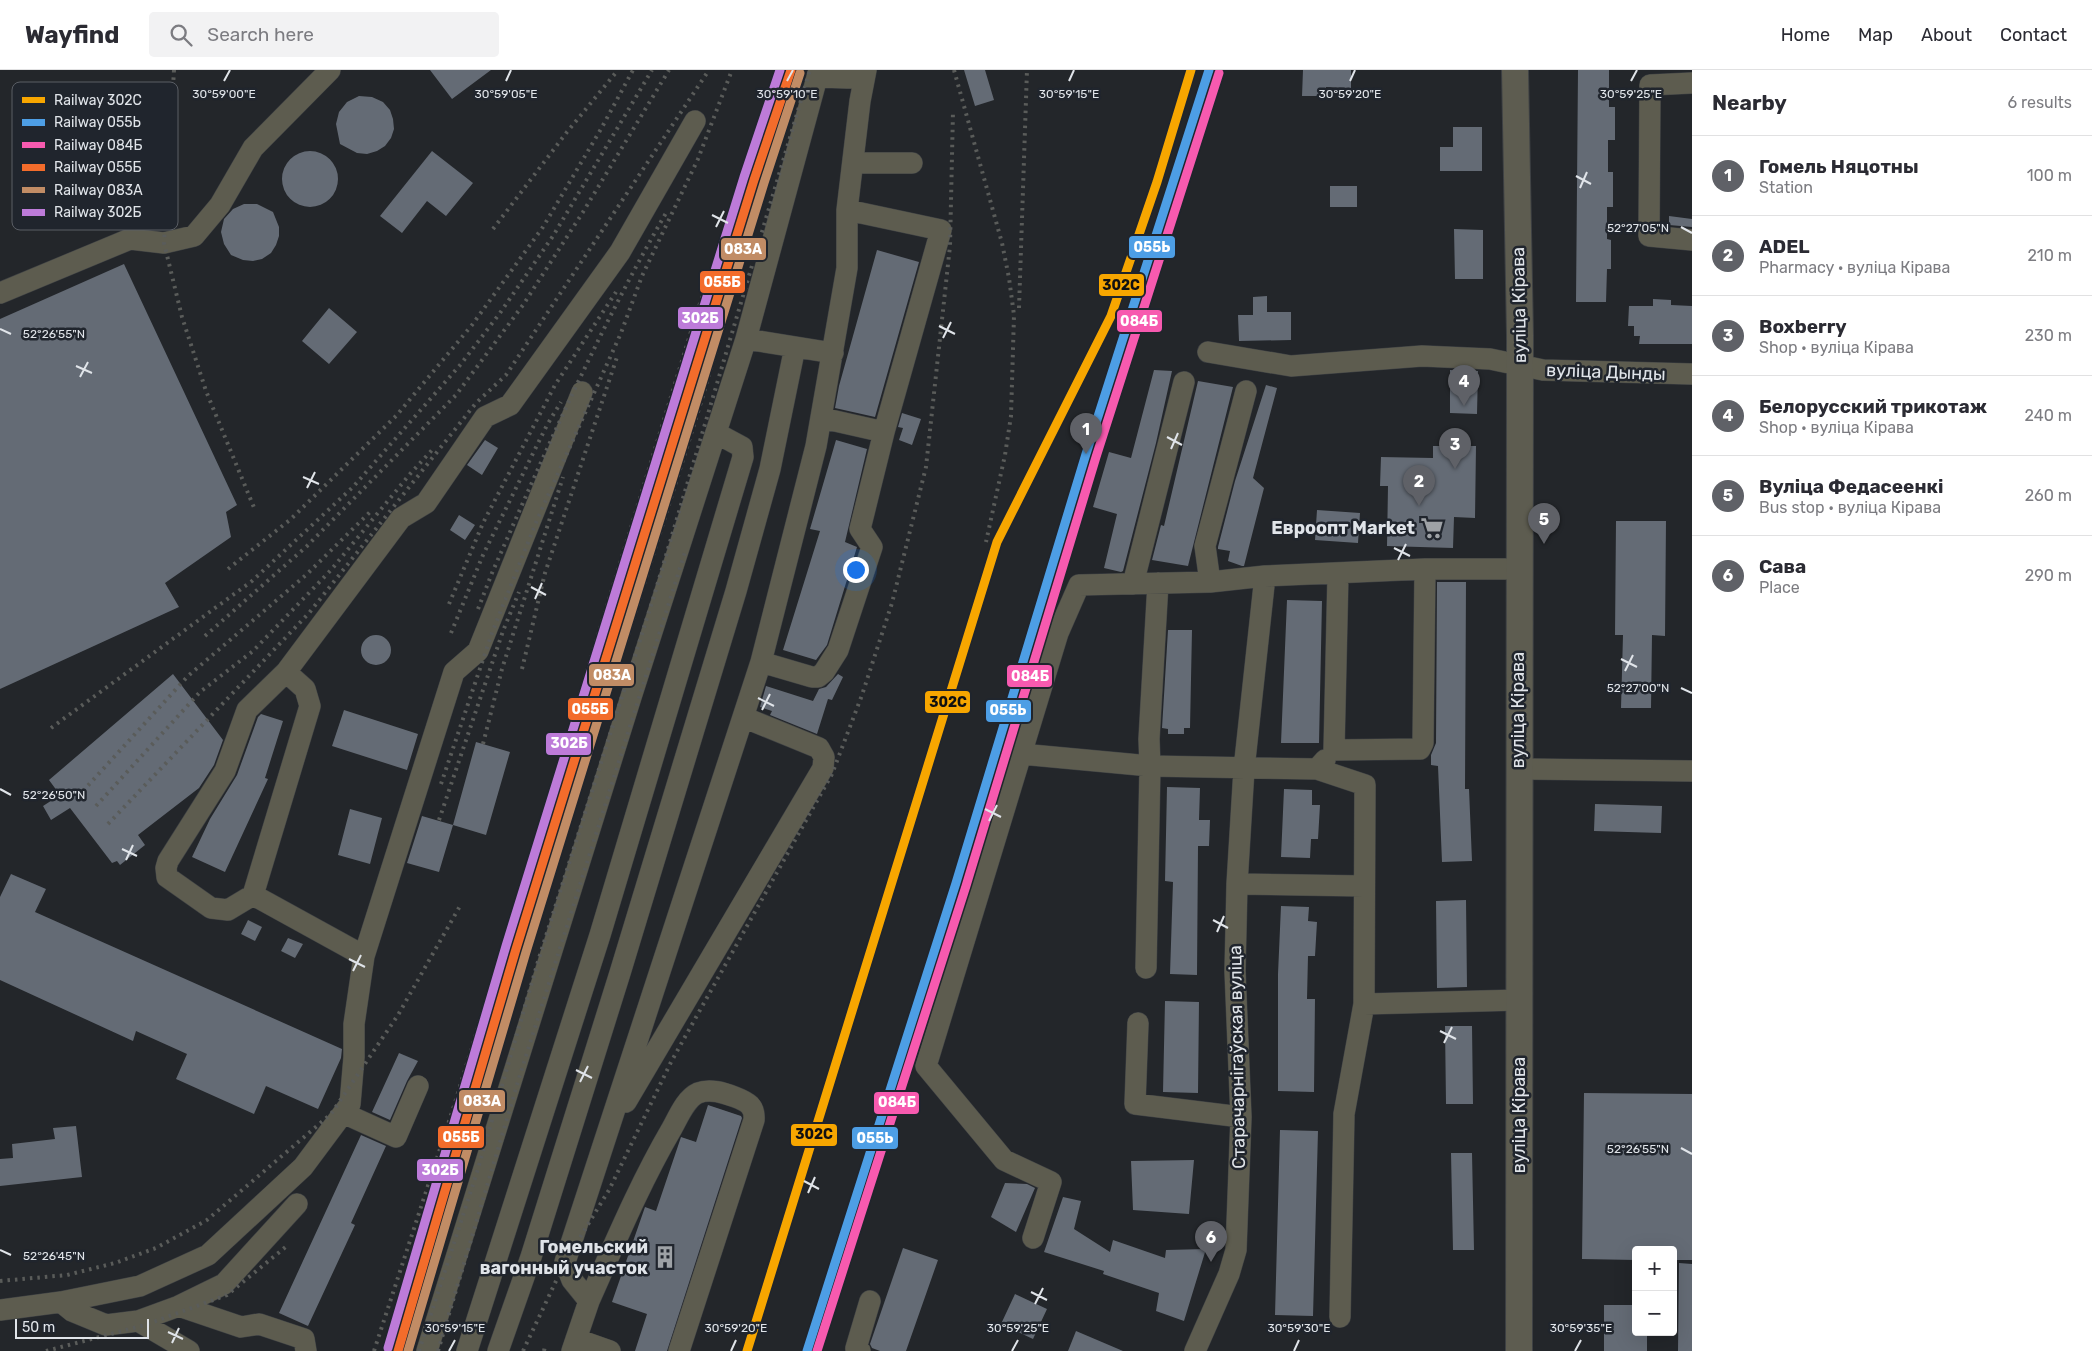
<!DOCTYPE html>
<meta charset="utf-8">
<style>
body{margin:0;font-family:Rubik,sans-serif;background:#f2f2f3;color:#2b2b33}
.controls{position:absolute;right:15px;bottom:15px;display:grid;overflow:hidden;border-radius:5px;box-shadow:0 5px 20px #0002}
.controls button{width:45px;height:45px;display:grid;place-items:center;padding:0;border:0;border-bottom:1px solid #e1e1e2;background:#fff;color:#2b2b33;font:25px sans-serif}
.scale{position:absolute;left:15px;bottom:12px;width:134px;box-sizing:border-box;padding-left:5px;border:2px solid #e0e4e9;border-top:0;font-size:14px;line-height:18px;white-space:nowrap;color:#e0e4e9;-webkit-text-stroke:4px #20252d;paint-order:stroke}
.you{position:absolute;left:855px;top:499px;width:18px;height:18px;margin:-12px;border:4px solid #fff;border-radius:50%;background:#1a73e8;box-shadow:0 0 0 8px #1a73e833}
.badge{display:grid;place-items:center;width:32px;height:32px;border-radius:50%;background:#5f6167;color:#fff;font-size:16px;font-weight:700}
.pin{position:absolute;translate:-50% -41px;filter:drop-shadow(0 1px 2px #0008)}
.pin::after{content:'';position:absolute;top:26px;width:18px;height:15px;background:inherit;clip-path:polygon(0 0,100% 0,50% 100%)}
.list{margin:0;padding:0;list-style:none}
h2{display:flex;justify-content:space-between;align-items:center;height:65px;margin:0;padding:0 20px;font-size:21px}
h2 small{font-size:16px;font-weight:400;color:#7c7c81}
.list li{display:grid;grid-template-columns:32px 1fr auto;gap:15px;align-items:center;box-sizing:border-box;height:80px;padding:0 20px;border-top:1px solid #e1e1e2}
.list b{display:block;font-size:19px;white-space:nowrap}
.list p{margin:0;font-size:16px;white-space:nowrap;color:#7c7c81}
.list em{font-size:16px;font-style:normal;color:#7c7c81}
.icon{flex:none;width:28px;height:28px;fill:none;stroke:currentColor;stroke-width:2;stroke-linecap:round;stroke-linejoin:round}
.map{position:relative;flex:none;width:1692px;height:1281px;overflow:hidden}
header{display:flex;align-items:center;gap:30px;box-sizing:border-box;height:70px;padding:0 25px;background:#fff;border-bottom:1px solid #e1e1e2}
header strong{font-size:24px}
nav{display:flex;gap:28px;margin-inline-start:auto;font-size:18px}
.search{width:350px;height:45px;background:#f2f2f3;display:flex;align-items:center;gap:12px;box-sizing:border-box;padding:0 18px;border-radius:5px;color:#7c7c81;font-size:19px}
main{display:flex}
aside{flex:1;background:#fff}
.map>svg:first-child{display:block}
</style>
<header>
<strong>Wayfind</strong>
<div class="search"><svg class="icon" aria-label="search" viewBox="0 0 24 24"><circle cx="10" cy="10" r="6"/><path d="M15 15l6 6"/></svg>Search here</div>
<nav><a>Home</a><a>Map</a><a>About</a><a>Contact</a></nav>
</header>
<main>
<div class="map">
<svg width="1692" height="1281" viewBox="0 0 1692 1281">
<rect width="100%" height="100%" fill="#23262a"/>
<path fill="#646b75" d="M430,0H491L452,29Z
M964,0H985L994,30L975,36Z
M1303,0H1351V18L1326,17L1325,26H1302Z
M1578,0H1609V37H1615V70H1608V102H1613V137H1607V169L1611,170V199H1607L1606,232H1576Z
M359,26L372,27L383,32L390,40L393,49L394,59L391,68L385,76L377,81L367,84L357,83L340,74L336,54L339,42L347,32Z
M1453,57H1482V101H1440V77H1453Z
M282 109a28 28 0 1 1 56 0a28 28 0 1 1-56 0Z
M432,81L473,113L446,146L427,131L402,163L380,146Z
M1330,116H1357V137H1330Z
M244,134H257L273,142L279,157V166L276,175L271,183L262,189L253,191L243,190L231,185L224,174L221,162L224,149L233,139Z
M1669,146L1692,149V157L1669,155Z
M1454,159L1483,160V209H1455Z
M877,180L919,192L875,347L835,338L839,316Z
M124,194L237,435L226,442L231,467L165,513L179,537L0,619V249Z
M1267,226V242H1291V270L1239,271L1238,245H1253V227Z
M1653,229L1671,230V235L1692,236V274H1639L1640,266H1634V256H1628L1629,236H1653Z
M329,238L357,262L329,294L302,271Z
M1154,300L1172,301L1156,373L1123,501L1121,502L1104,498L1117,444L1093,437L1109,382L1131,388Z
M1450,300L1478,301L1477,344L1450,343Z
M1198,311L1233,317L1188,496L1152,490L1161,455L1164,456Z
M1266,315L1277,318L1253,408L1264,418L1244,496H1242L1228,491L1230,481L1218,479V477L1235,411Z
M902,343L921,349L912,375L899,370L903,358L898,357Z
M485,370L498,378L482,405L467,395Z
M836,370L867,379L845,472L857,477L827,575L816,590L783,580L820,461L810,459Z
M1433,376H1476L1475,448L1454,447L1453,478L1387,476L1388,416H1380L1381,387L1433,388Z
M1317,440L1360,443L1358,473L1315,470Z
M459,445L475,455L465,470L450,460Z
M1616,451H1666L1665,566L1652,565L1651,638H1621L1623,565H1615Z
M1437,512H1466L1465,719H1469L1472,791L1442,792L1438,696L1431,695V685L1436,673Z
M1287,530L1322,531L1319,673H1281Z
M1168,560H1192L1190,658H1184V664H1168V659L1162,658Z
M361 580a15 15 0 1 1 30 0a15 15 0 1 1-30 0Z
M173,604L223,670L214,695L199,718L138,765L145,775L120,795L117,791L112,793L70,738L51,750L43,736L60,725L49,710Z
M838,604L843,607L832,630L828,629L817,664L770,645L772,641L760,637L766,616L813,631L819,619L826,617Z
M344,640L418,664L407,700L332,676Z
M261,644L283,651L265,708L268,709L225,802L192,787L210,749L237,705L258,647Z
M476,672L510,682L486,765L453,755Z
M1167,717L1200,718L1199,750H1210L1209,776H1198L1197,905L1170,904L1173,812L1165,811Z
M1284,719L1312,720V735H1320L1318,769H1311L1310,788L1281,787Z
M1595,734L1662,736L1661,763L1594,761Z
M350,739L382,748L370,794L338,785Z
M422,746L453,755L439,802L407,793Z
M11,804L46,819L35,842L342,979L341,988L318,1039L266,1016L254,1044L176,1009L187,984L136,961L133,971L0,910V827Z
M1466,830L1467,917L1437,918L1436,831Z
M1281,836L1309,837L1308,851L1317,852L1315,886H1308L1307,929H1315L1314,1022L1278,1021V904Z
M248,850L262,857L255,871L241,864Z
M288,868L303,874L295,888L281,881Z
M1165,931L1199,932L1198,1023L1163,1022Z
M1445,956H1472L1473,1034H1446Z
M399,983L418,991L407,1011L390,1050L372,1042Z
M1584,1023L1692,1024V1190H1673V1180H1636V1190L1582,1189Z
M708,1035L741,1046L742,1048L667,1281H635L647,1244L612,1232L645,1137L656,1141L680,1070L681,1067L696,1072Z
M76,1056L82,1107L0,1116V1089L13,1088L12,1074L55,1069L53,1058Z
M1280,1060L1318,1061L1313,1246L1275,1245Z
M361,1065L386,1076L351,1153L355,1155L308,1256L279,1243Z
M1451,1083H1472L1474,1180H1453Z
M1194,1090L1189,1144L1133,1140L1131,1091Z
M1005,1113L1027,1114L1035,1118L1016,1162L991,1147Z
M1063,1127L1081,1131L1074,1159L1110,1182L1113,1170L1165,1188L1166,1180L1206,1179L1184,1251L1156,1241L1159,1223L1103,1204L1104,1201L1044,1182Z
M903,1178L938,1190L906,1281H880L872,1278L870,1274Z
M1679,1193L1692,1194V1281H1678Z
M1015,1224L1047,1239L1033,1269L1001,1254Z
M1604,1235H1636V1262H1647V1281H1604Z
M1076,1261L1123,1281H1068Z"/>
<g fill="none" stroke-linecap="round" stroke-linejoin="round">
<defs>
<path id="minor" d="M819,0L746,269L833,283
M817,7L847,8L864,6
M1692,13L1650,15L1649,166L1692,170
M854,93H912
M0,223L130,169L164,173L194,166L220,135L253,78L330,0
M1208,282L1291,296L1422,286L1490,289L1543,300L1692,304
M822,348L884,362
M1338,504L1334,680L1420,679L1423,673L1425,499
M1210,512L1205,476L1246,321
M1133,514L1184,312
M761,592L812,607H818L824,602L838,580L872,477L860,459L884,362L941,160L847,140
M1021,684L1150,696L1317,699L1325,690
M1317,699L1365,715L1364,934L1344,1044L1340,1247
M1518,699L1692,701
M1237,814L1364,816
M253,825L228,840L211,838L167,807L166,798L168,791L225,701L247,640L286,602
M364,886L253,825L310,636L305,619L286,602L401,448L426,433L485,347L510,335L620,182L695,51
M1146,898L1150,696L1149,669L1158,513
M1364,934L1520,930
M1138,953L1135,1034L1241,1047
M626,1032L823,698L824,687L819,678L743,647
M343,1043L396,1067L418,1016
M297,1134L224,1214L179,1236L241,1257L259,1254L304,1269L306,1281
M1033,1168L1051,1112L1004,1090L926,996L1058,563L1079,515L1210,512L1265,506L1425,499H1519
M589,1231C615,1173 639,1115 671,1060C678,1048 685,1029 698,1023C710,1018 724,1023 735,1027C748,1032 755,1036 754,1050L679,1281
M61,1232L72,1241L106,1255L138,1251L189,1281
M0,1240L61,1232L140,1216L208,1185L303,1097L350,1034L354,987V954L364,886L454,602L478,581L582,322
M138,1251L179,1236
M576,1269L610,1281
M427,1281L631,627L746,269
M467,1281L600,865L743,387L742,377L716,363
M498,1281L531,1187L620,903L736,521L770,399L795,277
M572,1281L589,1231L572,1210L565,1192L761,592L816,376L847,198V140L860,31L866,0
M860,1281L856,1278L870,1231
M1195,1281L1229,1204L1236,1180L1241,1047L1235,901L1237,814L1244,699L1265,506"/>
<path id="major" d="M1515,0L1520,266L1519,1281"/>
</defs>
<use href="#minor" stroke="#3e4144" stroke-width="22"/>
<use href="#major" stroke="#3e4144" stroke-width="28"/>
<use href="#minor" stroke="#5d5c4f" stroke-width="21"/>
<use href="#major" stroke="#5d5c50" stroke-width="26"/>
<path stroke="#5a5c5a" stroke-width="4" stroke-dasharray="2.5 5" stroke-linecap="butt" d="M174,0L164,173L182,247L206,321L255,440
M954,0L1002,173L1009,208L1014,245L1011,346L1005,385L986,472
M493,159L567,62L618,0
M1019,238L1027,0
M228,499L291,449L396,346L472,255L543,157L601,59L633,0
M449,534L483,453L555,315L616,222
M478,539L492,503C546,380 599,259 666,143
M451,563L483,485L547,355L561,332
M205,566L307,476L456,325L523,235L583,142L669,0
M522,599L545,503L618,284
M51,658L252,511L353,417L461,294L500,243L553,166L652,0
M483,674L502,599L563,407
M441,714L492,563L537,450L621,263L642,206L698,89L732,0
M83,721L188,606L306,505L370,442
M96,736L200,622L253,581L331,500L410,404L432,380
M439,750L503,561L519,522
M108,754L309,543L476,333L506,305L709,0
M0,1211L67,1205L115,1193L156,1178L207,1150L331,1044L398,945L460,836
M46,1281L145,1255L227,1225L288,1175
M374,1281L454,1036L697,242L782,0
M408,1281L424,1225L468,1090L528,884L702,329L797,0
M419,1281L477,1102L539,888L654,526L810,0
M438,1281L520,1005L686,479
M523,1281L565,1192L609,1120L671,992L832,704L862,625L892,533L926,397L950,176L953,41
M544,1281L545,1276"/>
<defs>
<path id="rail-1" d="M747,1281L997,472L1111,246L1157,112L1191,0"/>
<path id="rail-2" d="M807,1281L956,813L1086,384L1209,0"/>
<path id="rail-3" d="M817,1281L966,816L1096,387L1219,3"/>
<path id="rail-4" d="M398,1281L516,879L754,110L791,0"/>
<path id="rail-5" d="M408,1281L526,882L764,113L800,3"/>
<path id="rail-6" d="M388,1278L506,876L744,107L780,0"/>
</defs>
<use href="#rail-1" stroke="#20252d" stroke-width="12"/>
<use href="#rail-2" stroke="#20252d" stroke-width="12"/>
<use href="#rail-3" stroke="#20252d" stroke-width="12"/>
<use href="#rail-4" stroke="#20252d" stroke-width="12"/>
<use href="#rail-5" stroke="#20252d" stroke-width="12"/>
<use href="#rail-6" stroke="#20252d" stroke-width="12"/>
<use href="#rail-1" stroke="#f7a600" stroke-width="9"/>
<use href="#rail-2" stroke="#4d9ee5" stroke-width="9"/>
<use href="#rail-3" stroke="#f75aaf" stroke-width="9"/>
<use href="#rail-4" stroke="#f36c2b" stroke-width="9"/>
<use href="#rail-5" stroke="#c18c65" stroke-width="9"/>
<use href="#rail-6" stroke="#bd7bd9" stroke-width="9"/>
</g>
<path fill="none" stroke="#e0e4e9" stroke-width="2" d="M224,11L230,0M506,11L511,0M787,11L793,0M1069,11L1074,0M1350,11L1355,0M1631,11L1637,0M1576,106L1591,114M1580,118L1587,102M712,145L728,153M716,157L724,141M1681,157L1692,163M939,256L955,264M0,259L11,264M943,268L951,252M76,296L92,303M80,307L88,292M1167,367L1182,375M1171,379L1178,363M303,407L319,414M307,418L315,402M1394,478L1410,486M1398,490L1406,474M531,517L546,525M535,529L542,513M1621,589L1637,597M1625,601L1633,585M1681,618L1692,623M758,628L774,636M762,640L770,624M0,719L11,725M985,739L1001,747M989,751L997,735M122,779L137,786M126,790L133,775M1213,850L1228,858M1217,862L1224,846M349,889L365,897M353,901L361,885M1440,961L1456,969M1444,973L1452,957M576,1000L592,1008M580,1012L588,996M1681,1078L1692,1084M804,1111L819,1119M808,1123L815,1107M0,1180L11,1185M1031,1222L1047,1230M1035,1234L1043,1218M168,1262L183,1269M172,1273L179,1258M449,1281L455,1270M731,1281L736,1270M1012,1281L1018,1270M1294,1281L1299,1270M1575,1281L1581,1270"/>
<defs>
<symbol id="supermarket-bare" viewBox="-9 -9 18 18"><path d="M-6-5.5h2.5l.6 2H6L4.5 2H-2.5L-4.4-4H-6ZM-1.5 3.2a1.3 1.3 0 1 0 .1 0ZM3 3.2a1.3 1.3 0 1 0 .1 0Z" fill="#9ea2a6" stroke="#20252d" stroke-width="2.5" paint-order="stroke"/></symbol>
<symbol id="building-bare" viewBox="-9 -9 18 18"><path d="M-4-6H4V6H1V3H-1V6H-4ZM-2.5-4.3h1.7v1.8h-1.7ZM.8-4.3h1.7v1.8H.8ZM-2.5-1h1.7V.8h-1.7ZM.8-1h1.7V.8H.8Z" fill="#9ea2a6" stroke="#20252d" stroke-width="2.5" paint-order="stroke"/></symbol>
</defs>
<g fill-rule="evenodd">
<use href="#supermarket-bare" x="1416" y="442" width="32" height="32"/>
<use href="#building-bare" x="649" y="1171" width="32" height="32"/>
</g>
<g text-anchor="middle" stroke-width="5" stroke-linejoin="round" paint-order="stroke">
<g font-size="18" fill="#e0e4e9" stroke="#20252d">
<text transform="translate(1519 235) rotate(-91)" y="6">вуліца Кірава</text>
<text transform="translate(1606 302) rotate(2)" y="6">вуліца Дынды</text>
<text transform="translate(1518 640) rotate(-90)" y="6">вуліца Кірава</text>
<text transform="translate(1237 987) rotate(-91)" y="6">Старачарнігаўская вуліца</text>
<text transform="translate(1519 1045) rotate(-90)" y="6">вуліца Кірава</text>
</g>
<g font-size="18" font-weight="bold" fill="#e0e4e9" stroke="#20252d" text-anchor="end">
<text x="1415" y="464">Евроопт Market</text>
<text x="648" y="1183">Гомельский<tspan x="648" dy="21">вагонный участок</tspan></text>
</g>
</g>
<rect x="12" y="12" width="166" height="148" rx="8" fill="#20252d" stroke="#5a5e65" stroke-width="1"/>
<rect x="22" y="27" width="23" height="6" fill="#f7a600"/>
<rect x="22" y="49" width="23" height="7" fill="#4d9ee5"/>
<rect x="22" y="72" width="23" height="6" fill="#f75aaf"/>
<rect x="22" y="94" width="23" height="7" fill="#f36c2b"/>
<rect x="22" y="117" width="23" height="6" fill="#c18c65"/>
<rect x="22" y="139" width="23" height="7" fill="#bd7bd9"/>
<g font-size="14" fill="#e0e4e9">
<text x="54" y="35">Railway 302С</text>
<text x="54" y="57">Railway 055Ь</text>
<text x="54" y="80">Railway 084Б</text>
<text x="54" y="102">Railway 055Б</text>
<text x="54" y="125">Railway 083А</text>
<text x="54" y="147">Railway 302Б</text>
</g>
<g font-size="12" text-anchor="middle" fill="#e0e4e9" stroke="#20252d" stroke-width="5" stroke-linejoin="round" paint-order="stroke">
<text x="224" y="28">30°59'00"E</text>
<text x="506" y="28">30°59'05"E</text>
<text x="787" y="28">30°59'10"E</text>
<text x="1069" y="28">30°59'15"E</text>
<text x="1350" y="28">30°59'20"E</text>
<text x="1631" y="28">30°59'25"E</text>
<text x="1638" y="162">52°27'05"N</text>
<text x="54" y="268">52°26'55"N</text>
<text x="1638" y="622">52°27'00"N</text>
<text x="54" y="729">52°26'50"N</text>
<text x="1638" y="1083">52°26'55"N</text>
<text x="54" y="1190">52°26'45"N</text>
<text x="455" y="1262">30°59'15"E</text>
<text x="736" y="1262">30°59'20"E</text>
<text x="1018" y="1262">30°59'25"E</text>
<text x="1299" y="1262">30°59'30"E</text>
<text x="1581" y="1262">30°59'35"E</text>
</g>
<g stroke="#20252d" stroke-width="2">
<rect x="1128" y="165" width="48" height="24" rx="5" fill="#4d9ee5"/>
<rect x="720" y="167" width="47" height="24" rx="5" fill="#c18c65"/>
<rect x="699" y="200" width="47" height="24" rx="5" fill="#f36c2b"/>
<rect x="1098" y="203" width="47" height="24" rx="5" fill="#f7a600"/>
<rect x="677" y="236" width="47" height="24" rx="5" fill="#bd7bd9"/>
<rect x="1116" y="239" width="47" height="24" rx="5" fill="#f75aaf"/>
<rect x="588" y="593" width="47" height="24" rx="5" fill="#c18c65"/>
<rect x="1006" y="594" width="47" height="24" rx="5" fill="#f75aaf"/>
<rect x="924" y="620" width="47" height="24" rx="5" fill="#f7a600"/>
<rect x="567" y="627" width="47" height="24" rx="5" fill="#f36c2b"/>
<rect x="985" y="629" width="47" height="24" rx="5" fill="#4d9ee5"/>
<rect x="545" y="662" width="47" height="24" rx="5" fill="#bd7bd9"/>
<rect x="458" y="1019" width="48" height="24" rx="5" fill="#c18c65"/>
<rect x="873" y="1021" width="47" height="24" rx="5" fill="#f75aaf"/>
<rect x="790" y="1053" width="48" height="24" rx="5" fill="#f7a600"/>
<rect x="437" y="1055" width="48" height="24" rx="5" fill="#f36c2b"/>
<rect x="851" y="1056" width="48" height="24" rx="5" fill="#4d9ee5"/>
<rect x="416" y="1088" width="48" height="24" rx="5" fill="#bd7bd9"/>
</g>
<g font-size="14" text-anchor="middle" font-weight="bold" fill="#fff">
<text x="1152" y="182">055Ь</text>
<text x="743" y="184">083А</text>
<text x="722" y="217">055Б</text>
<text x="700" y="253">302Б</text>
<text x="1139" y="256">084Б</text>
<text x="612" y="610">083А</text>
<text x="1030" y="611">084Б</text>
<text x="590" y="644">055Б</text>
<text x="1008" y="645">055Ь</text>
<text x="569" y="678">302Б</text>
<text x="482" y="1036">083А</text>
<text x="897" y="1037">084Б</text>
<text x="461" y="1072">055Б</text>
<text x="875" y="1073">055Ь</text>
<text x="440" y="1105">302Б</text>
</g>
<g font-size="14" text-anchor="middle" font-weight="bold" fill="#111">
<text x="1121" y="220">302С</text>
<text x="948" y="637">302С</text>
<text x="814" y="1069">302С</text>
</g>
</svg>
<div class="controls">
<button>+</button>
<button>−</button>
</div>
<div class="scale">50 m</div>
<div class="you"></div>
<div class="pin badge" style="left:1086px;top:384px">1</div>
<div class="pin badge" style="left:1419px;top:436px">2</div>
<div class="pin badge" style="left:1455px;top:399px">3</div>
<div class="pin badge" style="left:1464px;top:336px">4</div>
<div class="pin badge" style="left:1544px;top:474px">5</div>
<div class="pin badge" style="left:1211px;top:1192px">6</div>
</div>
<aside>
<h2>Nearby<small>6 results</small></h2>
<ul class="list">
<li><span class="badge">1</span><div><b>Гомель Няцотны</b><p>Station</p></div><em>100 m</em></li>
<li><span class="badge">2</span><div><b>ADEL</b><p>Pharmacy · вуліца Кірава</p></div><em>210 m</em></li>
<li><span class="badge">3</span><div><b>Boxberry</b><p>Shop · вуліца Кірава</p></div><em>230 m</em></li>
<li><span class="badge">4</span><div><b>Белорусский трикотаж</b><p>Shop · вуліца Кірава</p></div><em>240 m</em></li>
<li><span class="badge">5</span><div><b>Вуліца Федасеенкі</b><p>Bus stop · вуліца Кірава</p></div><em>260 m</em></li>
<li><span class="badge">6</span><div><b>Сава</b><p>Place</p></div><em>290 m</em></li>
</ul>
</aside>
</main>
